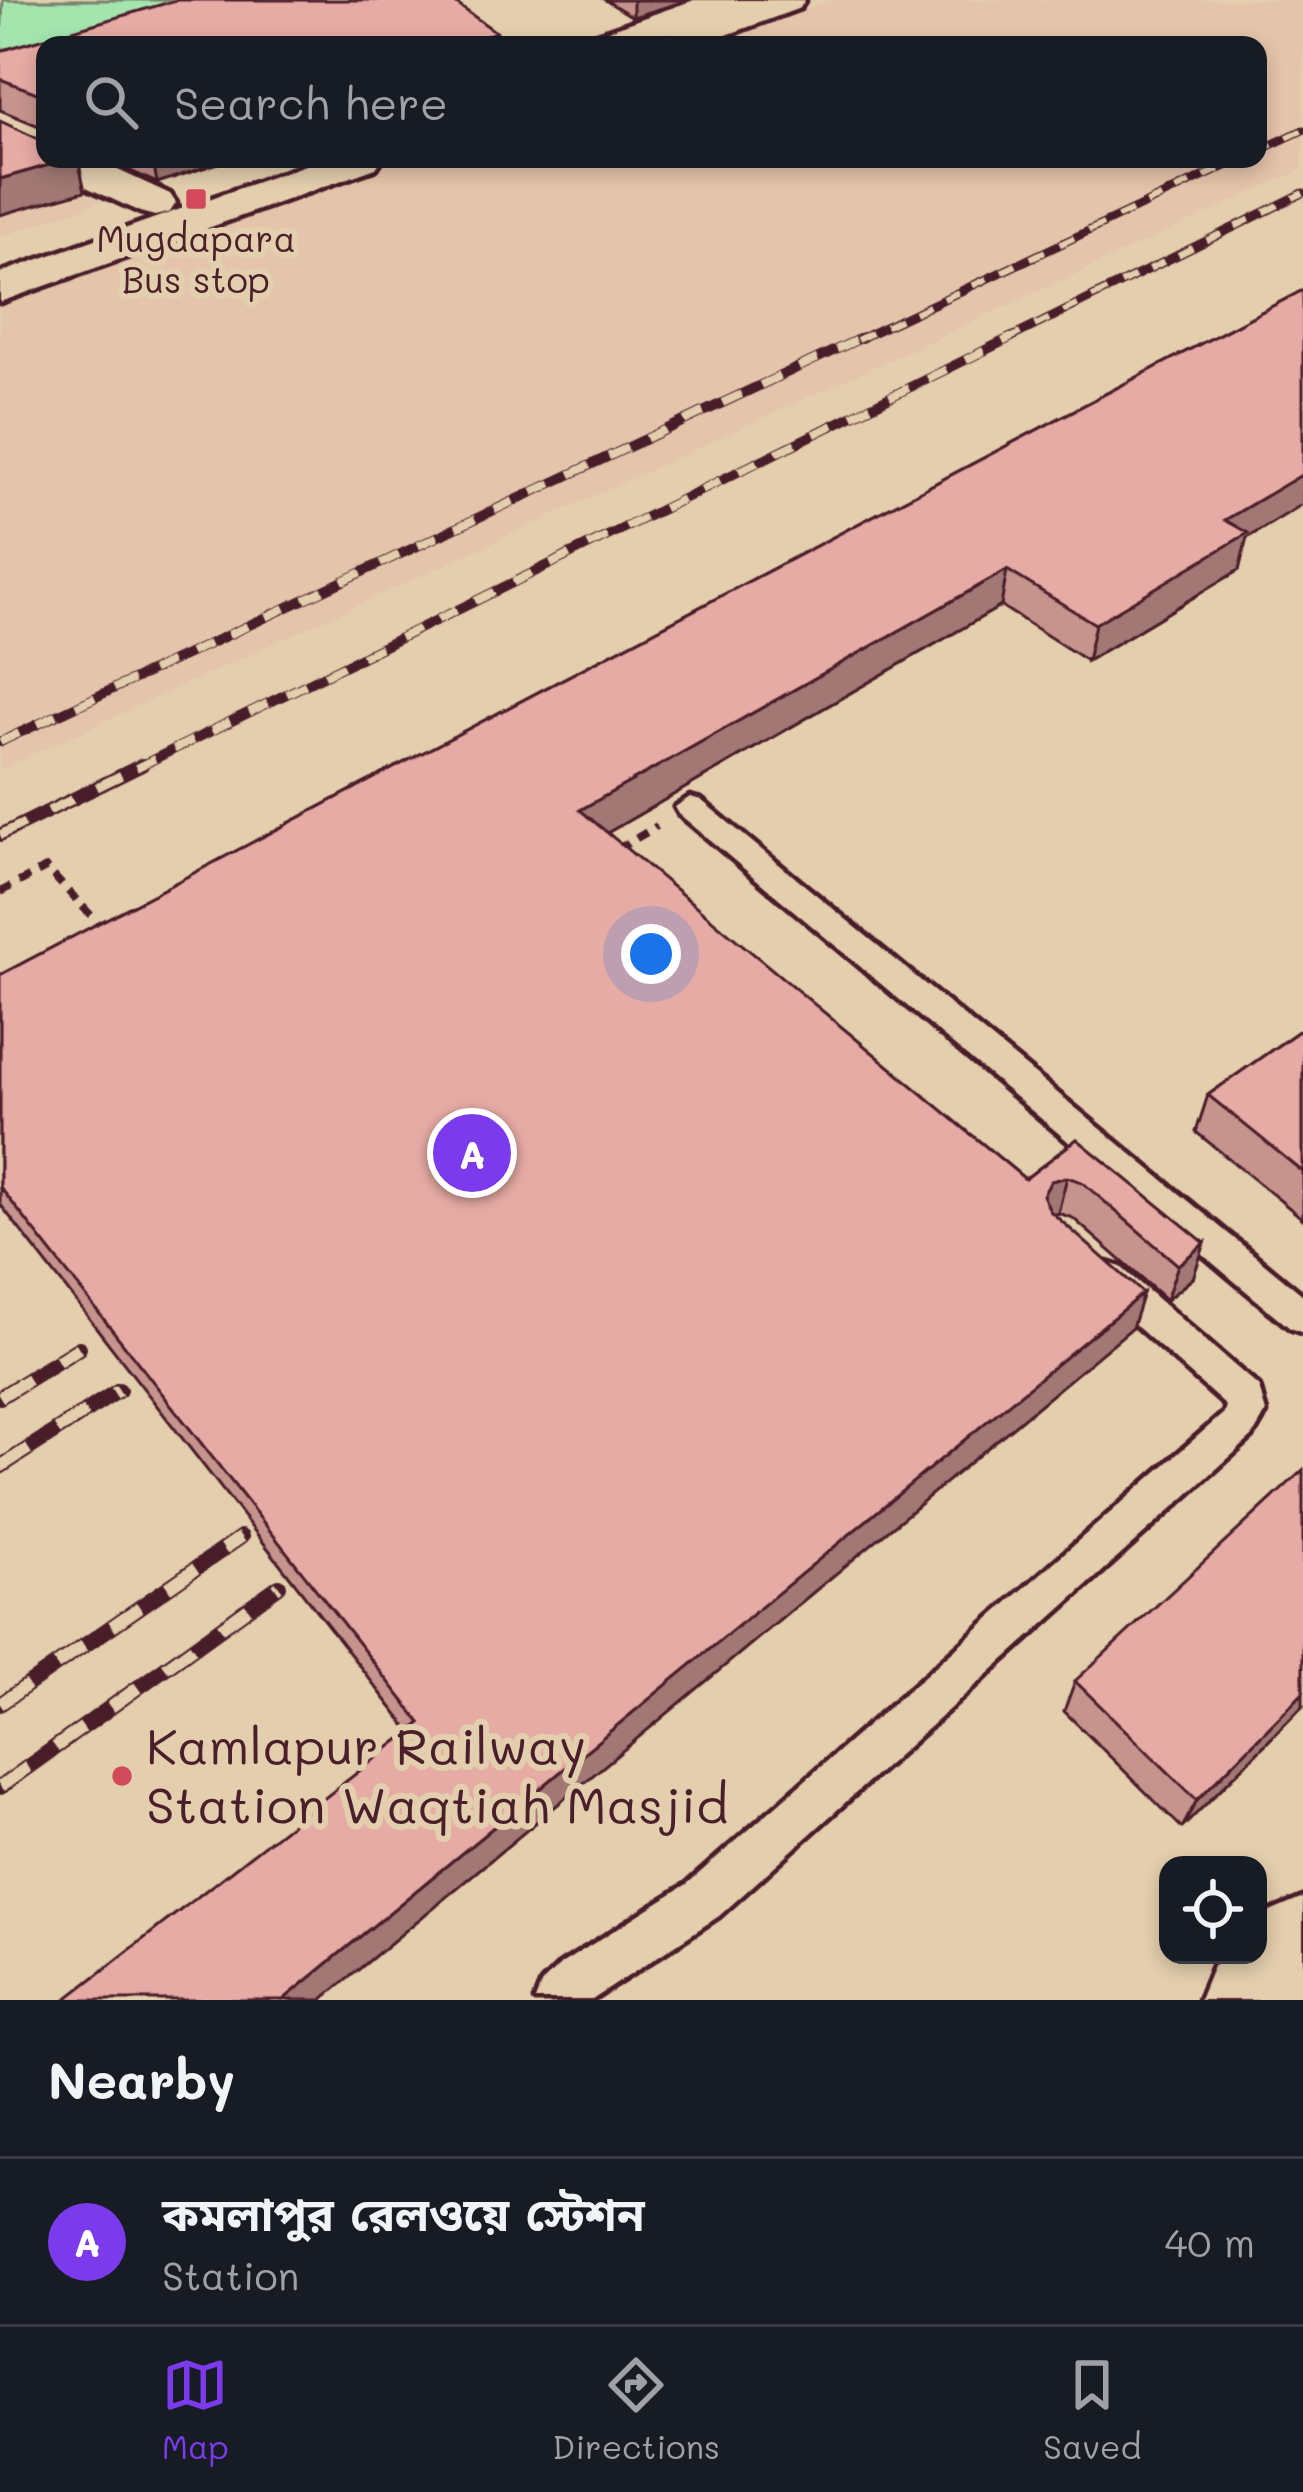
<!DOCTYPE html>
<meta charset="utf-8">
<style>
body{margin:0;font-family:Mali,"Noto Sans Bengali",sans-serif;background:#242831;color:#f1f3f6}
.controls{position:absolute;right:36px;bottom:36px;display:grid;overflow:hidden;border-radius:24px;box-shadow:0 6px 18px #0003}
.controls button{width:108px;height:108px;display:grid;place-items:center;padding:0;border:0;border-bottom:3px solid #363941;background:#171b24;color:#f1f3f6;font:60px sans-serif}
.you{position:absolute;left:651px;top:954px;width:42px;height:42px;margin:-30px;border:9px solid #fff;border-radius:50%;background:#1a73e8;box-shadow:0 0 0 18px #1a73e833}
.badge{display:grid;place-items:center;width:78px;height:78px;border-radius:50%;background:#7c3aed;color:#fff;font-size:39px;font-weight:700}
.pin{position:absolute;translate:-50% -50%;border:6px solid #fff;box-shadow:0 3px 12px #0006}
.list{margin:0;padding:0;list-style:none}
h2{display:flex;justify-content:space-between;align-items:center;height:156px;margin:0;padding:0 48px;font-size:51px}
h2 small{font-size:39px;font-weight:400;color:#9ea1a6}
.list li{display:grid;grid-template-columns:78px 1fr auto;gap:36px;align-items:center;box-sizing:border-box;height:168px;padding:0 48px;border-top:3px solid #363941}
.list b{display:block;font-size:45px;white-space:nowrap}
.list p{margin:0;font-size:39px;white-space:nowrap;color:#9ea1a6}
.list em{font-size:39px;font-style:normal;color:#9ea1a6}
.icon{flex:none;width:66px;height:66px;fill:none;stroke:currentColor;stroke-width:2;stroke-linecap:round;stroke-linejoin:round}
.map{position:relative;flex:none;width:1303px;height:2000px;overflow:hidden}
.search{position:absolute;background:#171b24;box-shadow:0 6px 18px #0003;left:36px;right:36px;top:36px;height:132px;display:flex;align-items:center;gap:30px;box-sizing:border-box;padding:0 42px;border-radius:24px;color:#9ea1a6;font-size:45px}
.sheet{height:324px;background:#171b24}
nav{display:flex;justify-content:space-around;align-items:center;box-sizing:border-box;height:168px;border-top:3px solid #363941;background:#171b24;font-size:33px;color:#9ea1a6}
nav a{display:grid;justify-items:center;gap:6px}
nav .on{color:#7c3aed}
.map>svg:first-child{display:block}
</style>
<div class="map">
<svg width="1303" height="2000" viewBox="0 0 1303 2000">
<rect width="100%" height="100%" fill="#e3cead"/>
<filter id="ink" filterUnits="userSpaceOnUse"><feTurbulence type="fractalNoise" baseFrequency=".00833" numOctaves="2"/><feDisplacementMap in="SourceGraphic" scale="24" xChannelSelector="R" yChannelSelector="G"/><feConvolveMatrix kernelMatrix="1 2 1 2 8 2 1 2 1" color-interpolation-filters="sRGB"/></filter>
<g filter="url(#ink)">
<path fill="#e4c4aa" d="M832,0H1303V169L0,769V298L388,159H1258V45H706Z
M0,151L101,201L0,237Z"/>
<path fill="#a4e5ae" stroke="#77826c" stroke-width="3" d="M288,0L45,45L0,65L3,0Z"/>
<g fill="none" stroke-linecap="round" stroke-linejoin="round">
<defs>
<path id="lane" d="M690,797L701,800L1303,1295V1333L1290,1328L679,814L675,807Z
M1108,1263L1121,1267L1259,1387L1266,1413L1252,1437L719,1916L592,2000H535L542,1983L561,1964L687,1884L1224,1413L1226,1406L1095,1289L1089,1278L1095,1267Z"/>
<path id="street" d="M45,151V159H94L170,194L176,203L170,212L155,216L140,212L45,168L39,159Z"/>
<path id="primary" d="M694,0H805L800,8L702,44H676L672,33L638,45H583L589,37Z
M322,159H382L376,168L0,302V273Z
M1303,1898V2000H1199L1213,1966L1225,1955H1258V1923L1270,1912Z"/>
</defs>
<use href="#lane" stroke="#4a1f2b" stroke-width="9"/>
<use href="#street" stroke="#4a1f2b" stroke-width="9"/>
<use href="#primary" stroke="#4a1f2b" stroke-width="9"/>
<path stroke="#4a1f2b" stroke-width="8" stroke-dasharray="12 9" stroke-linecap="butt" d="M618,849L657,826"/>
<use href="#lane" fill="#e3cead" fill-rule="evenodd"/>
<use href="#street" fill="#e3cead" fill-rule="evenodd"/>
<use href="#primary" fill="#e3cead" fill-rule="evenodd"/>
<defs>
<path id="rail-far3" d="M1258,151L1303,130
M857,340L1241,159
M1006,340L1303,193"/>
<path id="rail-far2" d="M0,742L863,337
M136,768L1012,337"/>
<path id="rail-far1" d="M0,835L142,765"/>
<path id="rail" d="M0,1397L79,1348
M0,1467L119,1390
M0,1704L241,1537
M0,1787L279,1586"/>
</defs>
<use href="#rail-far3" stroke="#4a1f2b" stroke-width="9"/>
<use href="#rail-far2" stroke="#4a1f2b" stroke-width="10"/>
<use href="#rail-far1" stroke="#4a1f2b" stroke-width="14"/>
<use href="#rail" stroke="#4a1f2b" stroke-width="16"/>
<use href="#rail-far3" stroke="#e3cead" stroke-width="6" stroke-dasharray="16" stroke-linecap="butt"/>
<use href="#rail-far2" stroke="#e3cead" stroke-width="8" stroke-dasharray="21" stroke-linecap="butt"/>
<use href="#rail-far1" stroke="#e3cead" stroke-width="9" stroke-dasharray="27" stroke-linecap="butt"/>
<use href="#rail" stroke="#e3cead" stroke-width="12" stroke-dasharray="34" stroke-linecap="butt"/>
<path stroke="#4a1f2b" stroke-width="8" stroke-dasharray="12 9" stroke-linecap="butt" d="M0,892L46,868L104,929"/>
</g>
<path fill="#c6938d" stroke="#4a1f2b" stroke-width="3" d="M605,0H689L633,17Z
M45,45V134L44,128L0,110V51Z
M105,159H230L157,183Z
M1303,290L1239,570L1087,661L1001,606L607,833L1025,1179L1077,1139L1193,1278L1166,1300L1073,1218L1058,1213L1053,1214L1132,1328L410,1731L0,1204V975Z
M1303,1028V1219L1196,1132L1208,1095Z
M1075,1681L1303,1706L1182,1828L1064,1711Z"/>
<path fill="#a17873" stroke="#4a1f2b" stroke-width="3" d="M636,0H689L633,17V1Z
M496,32L497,45H460Z
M70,159H78L85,191L0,215V179Z
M153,159H230L157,183Z
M1303,474V504L1247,538L1239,570L1087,661L1095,624L1225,520Z
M1007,570L1001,606L581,848L580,810Z
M1067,1177L1058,1213L1043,1217V1195L1051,1181Z
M1205,1243L1193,1278L1166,1300L1178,1265Z
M1143,1293L1132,1328L322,2000H283Z
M1303,1693V1706L1182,1828L1197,1800Z"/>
<path fill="#e6aba4" stroke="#4a1f2b" stroke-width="3" d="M177,0H451L496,32L460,45H45V96L0,79V51Z
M0,121L45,142V159H70L0,179Z
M1303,290V474L1225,520L1248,533L1095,624L1007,570L580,810L1025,1179L1077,1139L1205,1243L1178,1265L1082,1182L1067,1177L1051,1181L1043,1195L1050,1211L1143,1293L283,2000H65L421,1723L0,1187V975Z
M1303,1028V1172L1208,1095Z
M1303,1470V1693L1197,1800L1075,1681Z"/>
</g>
<g fill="#d1495b" stroke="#e3cead" stroke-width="4.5">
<rect x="184" y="187" width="24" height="24" rx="6"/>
<circle cx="122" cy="1776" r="12"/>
</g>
<g text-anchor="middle" stroke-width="12" stroke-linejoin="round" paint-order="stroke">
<g font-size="36" fill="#4a1f2b" stroke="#e3cead">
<text x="196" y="252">Mugdapara<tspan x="196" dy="41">Bus stop</tspan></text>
</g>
<g font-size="51" fill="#4a1f2b" stroke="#e3cead" text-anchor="start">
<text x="146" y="1765">Kamlapur Railway<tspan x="146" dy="59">Station Waqtiah Masjid</tspan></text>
</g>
</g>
</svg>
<div class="controls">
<button><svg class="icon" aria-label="locate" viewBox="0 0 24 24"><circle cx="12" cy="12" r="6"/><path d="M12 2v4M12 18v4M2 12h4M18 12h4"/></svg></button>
</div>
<div class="you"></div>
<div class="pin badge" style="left:472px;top:1153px">A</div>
<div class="search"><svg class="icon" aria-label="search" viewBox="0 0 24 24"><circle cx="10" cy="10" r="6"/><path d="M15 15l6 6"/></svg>Search here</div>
</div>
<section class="sheet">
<h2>Nearby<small></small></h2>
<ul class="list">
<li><span class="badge">A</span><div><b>কমলাপুর রেলওয়ে স্টেশন</b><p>Station</p></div><em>40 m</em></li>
</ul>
</section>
<nav>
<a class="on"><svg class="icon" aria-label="map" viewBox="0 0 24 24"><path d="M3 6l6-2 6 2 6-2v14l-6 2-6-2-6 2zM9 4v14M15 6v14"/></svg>Map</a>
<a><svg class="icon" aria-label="directions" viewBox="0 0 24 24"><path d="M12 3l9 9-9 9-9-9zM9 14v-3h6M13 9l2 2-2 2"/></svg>Directions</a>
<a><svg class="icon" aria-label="saved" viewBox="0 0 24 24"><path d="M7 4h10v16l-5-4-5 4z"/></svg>Saved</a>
</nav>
